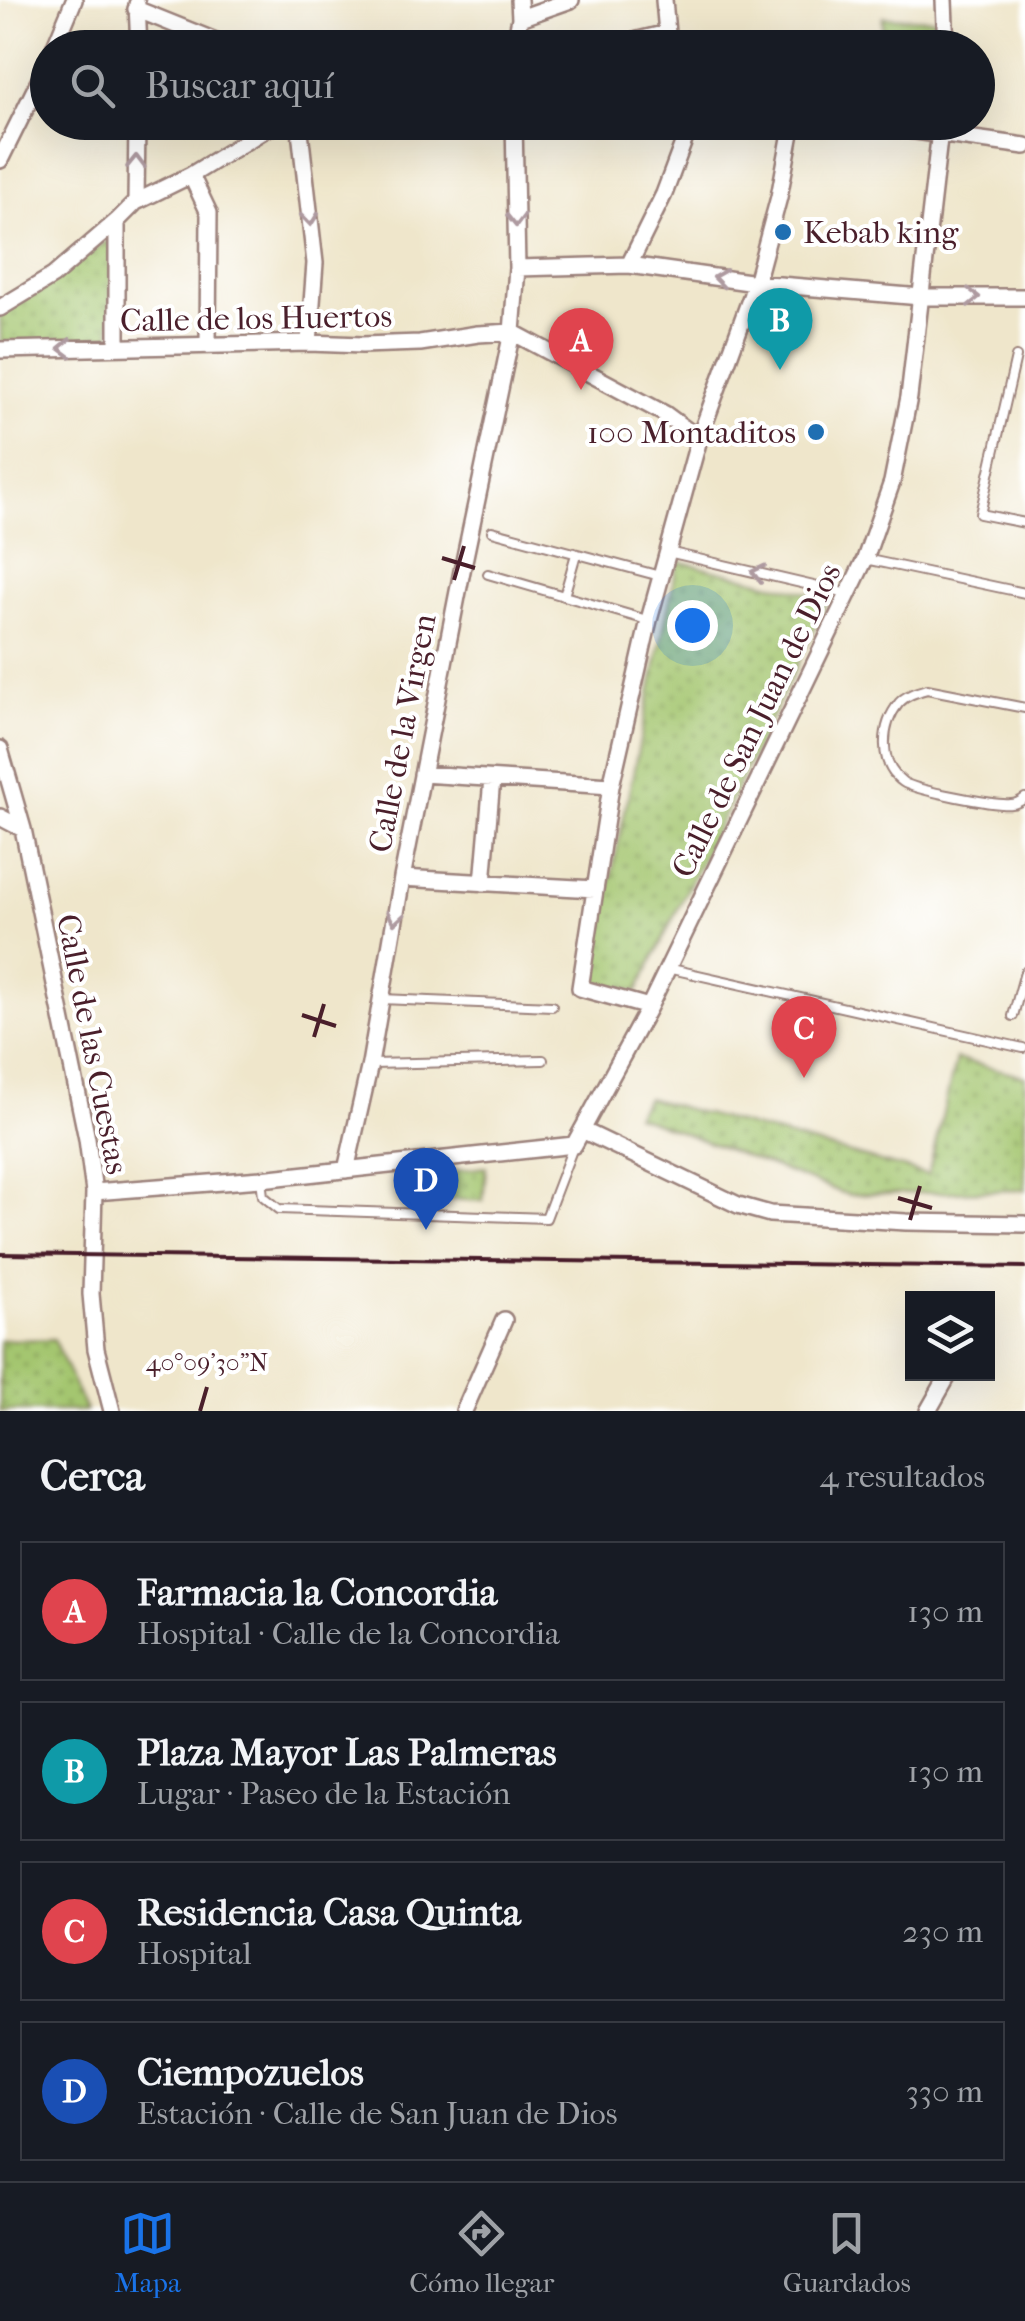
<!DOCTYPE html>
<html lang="es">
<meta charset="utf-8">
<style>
body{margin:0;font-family:"IM FELL French Canon",serif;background:#20242c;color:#f1f3f6}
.controls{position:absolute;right:30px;bottom:30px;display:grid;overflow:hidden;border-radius:0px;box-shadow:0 10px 40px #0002}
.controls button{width:90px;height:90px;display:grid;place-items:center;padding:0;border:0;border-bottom:2px solid #363941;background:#171b24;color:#f1f3f6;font:50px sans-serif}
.you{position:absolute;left:692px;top:625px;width:35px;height:35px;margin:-25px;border:8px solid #fff;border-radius:50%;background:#1a73e8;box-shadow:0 0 0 15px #1a73e833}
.badge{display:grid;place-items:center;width:65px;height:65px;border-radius:50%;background:#1a73e8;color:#fff;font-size:32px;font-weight:700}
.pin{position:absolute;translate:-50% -82px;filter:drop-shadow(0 2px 5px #0008)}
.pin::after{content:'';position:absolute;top:52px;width:35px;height:30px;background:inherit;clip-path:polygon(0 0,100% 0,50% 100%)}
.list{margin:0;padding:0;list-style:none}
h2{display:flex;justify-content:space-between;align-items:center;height:130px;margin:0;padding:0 40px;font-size:42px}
h2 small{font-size:32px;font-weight:400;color:#9ea1a6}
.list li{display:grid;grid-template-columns:65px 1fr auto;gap:30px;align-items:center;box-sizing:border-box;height:140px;margin:0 20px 20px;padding:0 20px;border:2px solid #363941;border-radius:0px}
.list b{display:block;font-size:38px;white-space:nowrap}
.list p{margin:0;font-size:32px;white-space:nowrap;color:#9ea1a6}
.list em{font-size:32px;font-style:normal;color:#9ea1a6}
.icon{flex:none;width:55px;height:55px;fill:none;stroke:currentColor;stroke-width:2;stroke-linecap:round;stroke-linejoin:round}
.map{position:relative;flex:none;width:1025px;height:1411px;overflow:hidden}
.search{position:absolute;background:#171b24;box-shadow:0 10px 40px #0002;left:30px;right:30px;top:30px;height:110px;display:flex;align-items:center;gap:25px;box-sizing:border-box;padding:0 35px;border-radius:55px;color:#9ea1a6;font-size:38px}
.sheet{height:770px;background:#171b24}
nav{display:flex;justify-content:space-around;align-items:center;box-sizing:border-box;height:140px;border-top:2px solid #363941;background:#171b24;font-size:28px;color:#9ea1a6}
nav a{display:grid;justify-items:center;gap:5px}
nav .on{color:#1a73e8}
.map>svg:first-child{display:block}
</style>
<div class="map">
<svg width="1025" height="1411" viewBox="0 0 1025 1411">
<defs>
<pattern id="grass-tufts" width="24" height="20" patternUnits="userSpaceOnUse" patternTransform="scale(2.5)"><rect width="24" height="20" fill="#a4c670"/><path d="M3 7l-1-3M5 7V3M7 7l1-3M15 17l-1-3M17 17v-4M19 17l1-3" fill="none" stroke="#88a05c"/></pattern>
<pattern id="park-dots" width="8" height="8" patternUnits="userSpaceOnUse" patternTransform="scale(2.5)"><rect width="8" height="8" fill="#a4c670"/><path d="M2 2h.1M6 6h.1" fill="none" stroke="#88a05c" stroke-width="1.8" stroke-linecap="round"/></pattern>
</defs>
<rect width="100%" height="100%" fill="#fff"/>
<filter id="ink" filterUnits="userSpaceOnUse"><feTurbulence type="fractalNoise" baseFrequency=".01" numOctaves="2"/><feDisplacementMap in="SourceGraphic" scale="20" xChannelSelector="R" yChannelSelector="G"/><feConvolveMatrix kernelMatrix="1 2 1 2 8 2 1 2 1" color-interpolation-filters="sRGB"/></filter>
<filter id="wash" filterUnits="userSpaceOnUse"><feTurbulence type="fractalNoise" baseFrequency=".0048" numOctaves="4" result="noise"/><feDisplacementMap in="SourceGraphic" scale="40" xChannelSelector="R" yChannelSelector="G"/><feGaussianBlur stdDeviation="2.25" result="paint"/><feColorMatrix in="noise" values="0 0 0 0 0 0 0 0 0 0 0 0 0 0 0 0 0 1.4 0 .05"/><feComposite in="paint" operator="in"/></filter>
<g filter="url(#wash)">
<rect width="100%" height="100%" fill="#efe6cb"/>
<path fill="url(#grass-tufts)" stroke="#77724e" stroke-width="2.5" d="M883,17L940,19L939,47L881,46Z"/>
<path fill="url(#park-dots)" stroke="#77724e" stroke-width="2.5" d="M111,238V337L1,343L0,314Z
M678,561L830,598L637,992L589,981Z
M956,1059L1025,1076V1190L848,1195L635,1115L647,1098L928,1175Z
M486,1167L483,1201L445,1199V1172Z
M54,1339L86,1411H0V1340Z"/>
</g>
<g filter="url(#ink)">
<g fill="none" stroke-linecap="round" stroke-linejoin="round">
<defs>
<path id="lane" d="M1016,357L980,514L1025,523
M492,531L660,576
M668,552L848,594
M865,559L1025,593
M488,574L647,620
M564,596L576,554
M1025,708L927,689C917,692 906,695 899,703C881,725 878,764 903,782C914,790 997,806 1011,804C1017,804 1021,801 1025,798
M667,968L1023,1048
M381,999L552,1006
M1013,1016L1025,972
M372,1064L543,1060
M261,1179L263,1196L279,1209L546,1218L573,1147"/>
<path id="street" d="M664,0L667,33L677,48
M944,0L946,48
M137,4L139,48
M136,9L233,48
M520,18L571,0
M54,48L74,0
M514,48L520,18L519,0
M605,48L667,33
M299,122L315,263L309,343
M850,122L1025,146
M0,160L48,63
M191,175L209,213L208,346
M136,202L137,122
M117,221V347
M629,265L664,194L691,122
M517,268L629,265L756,283L921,297H1025
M0,308L53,276L117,221L136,202L191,175L266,129L283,122
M0,350L309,343L362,345L420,343L478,334L512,332L665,414L699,439
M0,749L23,829L87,1139L94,1192L91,1294L96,1349L112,1411
M422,774L611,786
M0,817L23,829
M402,878L595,889
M483,883L492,779
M649,1007L580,988L611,786L649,620L699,439L756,283L779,197L793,122
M582,1130L738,1205L770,1214L906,1222L1025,1224
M346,1170L370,1064L402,878L462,571L512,332L517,268L514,122
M94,1192L261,1179L574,1145L649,1007L865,559L892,482L909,397L941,122
M464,1411L504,1320
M928,1411L949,1374"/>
</defs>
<use href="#lane" stroke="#9c827b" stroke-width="12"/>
<use href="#street" stroke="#9c827b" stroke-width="20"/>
<use href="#lane" stroke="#fff" stroke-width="8"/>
<use href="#street" stroke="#fff" stroke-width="15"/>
<path stroke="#4a1f2b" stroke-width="4" d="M0,1254L1025,1267"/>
</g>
<defs><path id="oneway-chevron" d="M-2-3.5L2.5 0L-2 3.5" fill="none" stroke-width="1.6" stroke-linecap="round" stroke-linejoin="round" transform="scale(2.5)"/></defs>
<g stroke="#ae9aa0">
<use href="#oneway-chevron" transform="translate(136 162) rotate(-89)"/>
<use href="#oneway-chevron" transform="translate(310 219) rotate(84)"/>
<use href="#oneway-chevron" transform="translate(516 220) rotate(89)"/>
<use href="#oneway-chevron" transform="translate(720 278) rotate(-172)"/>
<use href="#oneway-chevron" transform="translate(973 297)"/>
<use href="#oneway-chevron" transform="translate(65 348) rotate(179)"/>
<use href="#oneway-chevron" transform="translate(758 573) rotate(-167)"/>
<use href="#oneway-chevron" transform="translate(395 918) rotate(100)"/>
</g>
</g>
<path fill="none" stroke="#4a1f2b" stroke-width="4" d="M442,558L475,568M454,580L464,546M302,1015L336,1026M314,1037L324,1004M898,1198L932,1208M910,1220L920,1186M200,1411L207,1387"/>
<g fill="#1f6fb2" stroke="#fff" stroke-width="4">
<circle cx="783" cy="232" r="10"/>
<circle cx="816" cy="432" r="10"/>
</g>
<g text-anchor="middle" stroke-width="8" stroke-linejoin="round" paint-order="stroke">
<g font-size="32" fill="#4a1f2b" stroke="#fff" text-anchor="start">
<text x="803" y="243">Kebab king</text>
<text x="796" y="443" text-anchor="end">100 Montaditos</text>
</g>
<g font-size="32" fill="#4a1f2b" stroke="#fff">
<text transform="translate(256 318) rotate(-1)" y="11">Calle de los Huertos</text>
<text transform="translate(756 720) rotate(-64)" y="11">Calle de San Juan de Dios</text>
<text transform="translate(402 733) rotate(-79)" y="11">Calle de la Virgen</text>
<text transform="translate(93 1044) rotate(79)" y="11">Calle de las Cuestas</text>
</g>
</g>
<g font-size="25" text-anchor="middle" fill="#4a1f2b" stroke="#fff" stroke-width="8" stroke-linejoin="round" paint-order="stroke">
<text x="207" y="1371">40°09'30"N</text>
</g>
</svg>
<div class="controls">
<button><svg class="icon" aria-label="layers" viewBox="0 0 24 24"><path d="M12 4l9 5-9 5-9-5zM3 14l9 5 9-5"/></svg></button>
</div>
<div class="you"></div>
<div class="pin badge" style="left:581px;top:390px;background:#e0444e">A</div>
<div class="pin badge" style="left:780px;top:370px;background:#0f9aa8">B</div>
<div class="pin badge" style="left:804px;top:1078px;background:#e0444e">C</div>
<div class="pin badge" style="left:426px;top:1230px;background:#1a4fb4">D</div>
<div class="search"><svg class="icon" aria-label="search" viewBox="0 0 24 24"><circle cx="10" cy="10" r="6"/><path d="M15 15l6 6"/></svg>Buscar aquí</div>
</div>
<section class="sheet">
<h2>Cerca<small>4 resultados</small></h2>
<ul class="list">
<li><span class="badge" style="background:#e0444e">A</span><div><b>Farmacia la Concordia</b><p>Hospital · Calle de la Concordia</p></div><em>130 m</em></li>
<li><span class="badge" style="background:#0f9aa8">B</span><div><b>Plaza Mayor Las Palmeras</b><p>Lugar · Paseo de la Estación</p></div><em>130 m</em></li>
<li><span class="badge" style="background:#e0444e">C</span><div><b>Residencia Casa Quinta</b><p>Hospital</p></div><em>230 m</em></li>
<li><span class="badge" style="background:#1a4fb4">D</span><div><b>Ciempozuelos</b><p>Estación · Calle de San Juan de Dios</p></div><em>330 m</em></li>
</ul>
</section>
<nav>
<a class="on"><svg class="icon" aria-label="map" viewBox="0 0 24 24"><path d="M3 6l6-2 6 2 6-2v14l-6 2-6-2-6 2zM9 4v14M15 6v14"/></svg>Mapa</a>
<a><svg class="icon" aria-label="directions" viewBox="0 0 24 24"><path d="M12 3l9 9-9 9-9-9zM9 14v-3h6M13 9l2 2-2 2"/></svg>Cómo llegar</a>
<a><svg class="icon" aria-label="saved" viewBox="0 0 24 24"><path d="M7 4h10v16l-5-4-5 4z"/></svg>Guardados</a>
</nav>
